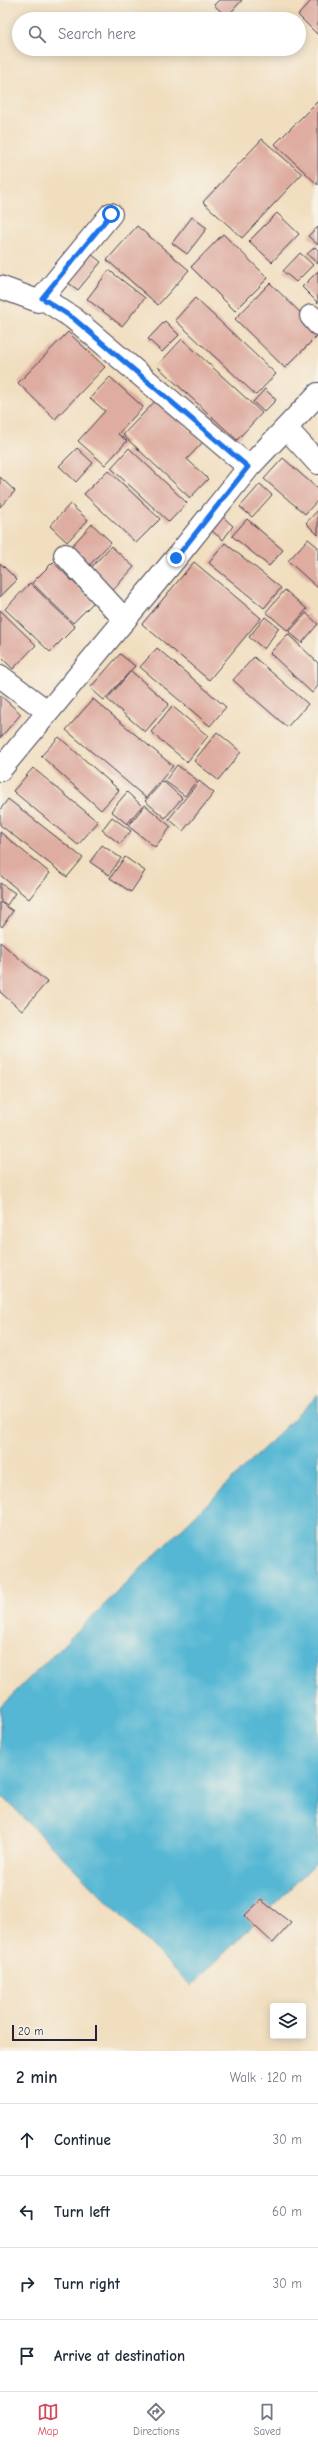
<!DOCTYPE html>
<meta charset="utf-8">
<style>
body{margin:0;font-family:"Comic Neue",sans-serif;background:#f6f6f7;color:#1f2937}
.controls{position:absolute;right:12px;bottom:12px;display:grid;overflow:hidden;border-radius:4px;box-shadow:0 2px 10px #0003}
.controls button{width:36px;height:36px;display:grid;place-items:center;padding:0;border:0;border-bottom:1px solid #e0e1e3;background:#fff;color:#1f2937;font:20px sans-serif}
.scale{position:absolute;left:12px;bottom:10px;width:85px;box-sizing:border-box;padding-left:4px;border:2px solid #22223b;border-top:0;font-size:11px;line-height:14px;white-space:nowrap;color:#22223b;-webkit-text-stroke:3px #f7f3e8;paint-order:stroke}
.stop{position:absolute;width:12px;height:12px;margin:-9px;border:3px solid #1a73e8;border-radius:50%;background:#fff}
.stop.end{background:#1a73e8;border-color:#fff;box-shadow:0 1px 4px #0008}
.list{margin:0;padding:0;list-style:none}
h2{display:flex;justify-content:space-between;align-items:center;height:52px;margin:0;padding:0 16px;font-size:17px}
h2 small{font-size:13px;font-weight:400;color:#747a83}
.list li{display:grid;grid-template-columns:26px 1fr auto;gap:12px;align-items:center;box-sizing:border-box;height:72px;padding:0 16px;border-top:1px solid #e0e1e3}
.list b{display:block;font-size:15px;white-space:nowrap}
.list em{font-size:13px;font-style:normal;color:#747a83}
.icon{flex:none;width:22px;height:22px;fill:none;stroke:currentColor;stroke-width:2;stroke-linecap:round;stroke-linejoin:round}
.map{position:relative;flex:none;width:318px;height:2051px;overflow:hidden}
.search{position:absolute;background:#fff;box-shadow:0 2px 10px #0003;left:12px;right:12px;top:12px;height:44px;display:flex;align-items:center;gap:10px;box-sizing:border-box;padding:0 14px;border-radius:22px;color:#747a83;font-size:15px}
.sheet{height:340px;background:#fff}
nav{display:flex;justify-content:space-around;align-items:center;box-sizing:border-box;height:56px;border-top:1px solid #e0e1e3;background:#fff;font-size:11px;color:#747a83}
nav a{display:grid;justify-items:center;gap:2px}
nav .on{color:#d1495b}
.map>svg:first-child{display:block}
</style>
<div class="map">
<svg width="318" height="2051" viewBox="0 0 318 2051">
<rect width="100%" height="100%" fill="#f7f3e8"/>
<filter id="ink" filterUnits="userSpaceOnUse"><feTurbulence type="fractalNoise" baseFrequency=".025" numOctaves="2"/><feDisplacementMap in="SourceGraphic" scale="8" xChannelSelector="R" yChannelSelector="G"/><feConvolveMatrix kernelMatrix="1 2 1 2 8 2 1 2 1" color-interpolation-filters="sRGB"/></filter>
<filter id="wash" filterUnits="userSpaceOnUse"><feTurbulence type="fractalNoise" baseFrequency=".012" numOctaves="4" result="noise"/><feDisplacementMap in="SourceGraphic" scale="16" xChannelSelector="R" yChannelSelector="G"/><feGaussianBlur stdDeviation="0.9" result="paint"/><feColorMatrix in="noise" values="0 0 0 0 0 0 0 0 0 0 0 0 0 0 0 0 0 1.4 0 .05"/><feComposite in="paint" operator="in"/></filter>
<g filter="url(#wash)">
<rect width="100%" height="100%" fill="#f1debf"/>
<path fill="#55b7d4" stroke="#3c6c88" d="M318,1395V1861L191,1986L0,1794V1707Z"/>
<g id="blocks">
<path fill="#deaca0" d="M219,0H242L227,17L214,5Z
M312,0H318V35L298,15Z
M318,101V185L275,144Z
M262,139L302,174L242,238L203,202Z
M277,213L299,234L272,262L249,241Z
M192,217L207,228L187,254L172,243Z
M137,226L189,270L158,305L107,260Z
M318,227V245L308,236Z
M223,234L268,278L235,311L191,267Z
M315,247L318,250V264L307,254Z
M86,250L101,262L78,290L63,279Z
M300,253L313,265L296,282L283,271Z
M109,270L145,298L122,326L87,299Z
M318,271V303L302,287Z
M270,283L318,330V335L285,368L235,319Z
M195,298L276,374L256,395L175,320Z
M165,321L179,335L162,352L148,339Z
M68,332L105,367L55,419L18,383Z
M182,339L262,413L237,440L157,366Z
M110,377L143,407L118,434L127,441L105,465L78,441L105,411L90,398Z
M265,389L276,400L264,412L253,402Z
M157,399L203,442L187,459L208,479L190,498L123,435Z
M77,448L93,463L76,482L59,466Z
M129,448L187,503L169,522L111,468Z
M283,458L318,489V500L305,514L264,479Z
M108,470L160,519L136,543L84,494Z
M0,477L15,491L0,507Z
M260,484L272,495L252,517L240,507Z
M70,504L88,520L67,542L50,526Z
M318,510V535L306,523Z
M223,517L233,526L223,540L212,531Z
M247,519L283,550L269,566L232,536Z
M92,524L111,542L87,568L68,550Z
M308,539L318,547V588L288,561Z
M225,543L281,588L264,608L209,563Z
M111,546L134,567L112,591L89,570Z
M53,562L94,602L73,623L32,583Z
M194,562L261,618L209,680L142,624Z
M0,563L17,580L0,597Z
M30,583L75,627L50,652L5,609Z
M285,590L307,609L288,631L266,612Z
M0,610L36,645L13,669L0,656Z
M306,613L318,624L302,643L289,632Z
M265,617L279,628L264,649L249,637Z
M288,634L318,663V686L312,693L270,653Z
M157,648L226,707L210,726L140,667Z
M120,654L135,666L104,700L90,688Z
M254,657L308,704L287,727L233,680Z
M131,671L169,704L145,732L107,699Z
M0,695L21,714L0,738Z
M93,699L173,766L146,798L66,730Z
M172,706L208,736L187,762L151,732Z
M217,732L241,752L218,780L194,761Z
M59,737L119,790L101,810L41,756Z
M177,765L197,780L185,796L165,781Z
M33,768L98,822L78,845L13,791Z
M163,781L182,798L165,818L145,801Z
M199,781L214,793L183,831L169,819Z
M127,792L142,806L127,824L111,811Z
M8,799L83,858L67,877L0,825V810Z
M145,805L171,827L155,847L128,826Z
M112,817L131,831L120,844L102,830Z
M0,832L50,873L29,899L0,875Z
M102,845L121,858L109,875L90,862Z
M125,857L145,871L131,892L110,878Z
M0,883L15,893L7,905L0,900Z
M0,902L13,911L2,927L0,925Z
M0,942L47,982L22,1011L0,992Z
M261,1900L291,1923L273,1943L244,1916Z"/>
</g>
</g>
<g filter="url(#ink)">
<use href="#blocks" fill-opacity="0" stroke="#413e4f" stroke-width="1"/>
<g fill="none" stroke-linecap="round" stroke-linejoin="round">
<defs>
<path id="minor" d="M0,287L38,301L42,298L73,318L249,467
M42,298L111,214
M311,316L318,324
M286,428L318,463
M65,555L125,620
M0,676L48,712
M0,770L176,558L249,467L318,394"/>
</defs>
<use href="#minor" stroke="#413e4f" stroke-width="24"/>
<use href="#minor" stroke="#fff" stroke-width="22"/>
</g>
</g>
<g fill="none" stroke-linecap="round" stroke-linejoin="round" filter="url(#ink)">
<path stroke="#1a73e8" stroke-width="5" d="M111,214L42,298L73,318L248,467L176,558"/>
</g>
</svg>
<div class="controls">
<button><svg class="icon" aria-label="layers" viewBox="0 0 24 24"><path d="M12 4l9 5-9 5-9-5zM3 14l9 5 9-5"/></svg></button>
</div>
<div class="scale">20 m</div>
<div class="stop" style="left:111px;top:214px"></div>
<div class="stop end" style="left:176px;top:558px"></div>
<div class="search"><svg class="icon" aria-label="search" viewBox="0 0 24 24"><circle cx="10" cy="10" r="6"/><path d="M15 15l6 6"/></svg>Search here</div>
</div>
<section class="sheet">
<h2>2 min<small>Walk · 120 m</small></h2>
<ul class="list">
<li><svg class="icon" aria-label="ahead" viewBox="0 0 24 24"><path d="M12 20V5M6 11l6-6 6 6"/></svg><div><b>Continue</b></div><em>30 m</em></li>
<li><svg class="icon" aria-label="left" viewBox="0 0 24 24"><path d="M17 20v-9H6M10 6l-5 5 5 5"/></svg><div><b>Turn left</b></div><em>60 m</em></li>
<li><svg class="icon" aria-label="right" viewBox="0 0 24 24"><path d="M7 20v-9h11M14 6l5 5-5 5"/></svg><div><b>Turn right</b></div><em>30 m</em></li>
<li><svg class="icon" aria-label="arrive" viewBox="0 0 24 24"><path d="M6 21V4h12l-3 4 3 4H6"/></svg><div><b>Arrive at destination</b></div></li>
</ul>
</section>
<nav>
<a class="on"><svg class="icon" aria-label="map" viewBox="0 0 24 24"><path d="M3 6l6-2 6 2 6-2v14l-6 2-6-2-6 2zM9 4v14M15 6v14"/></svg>Map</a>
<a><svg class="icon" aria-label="directions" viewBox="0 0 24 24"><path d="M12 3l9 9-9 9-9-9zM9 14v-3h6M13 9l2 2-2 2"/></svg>Directions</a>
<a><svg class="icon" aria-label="saved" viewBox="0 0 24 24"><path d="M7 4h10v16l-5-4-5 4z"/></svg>Saved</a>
</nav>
